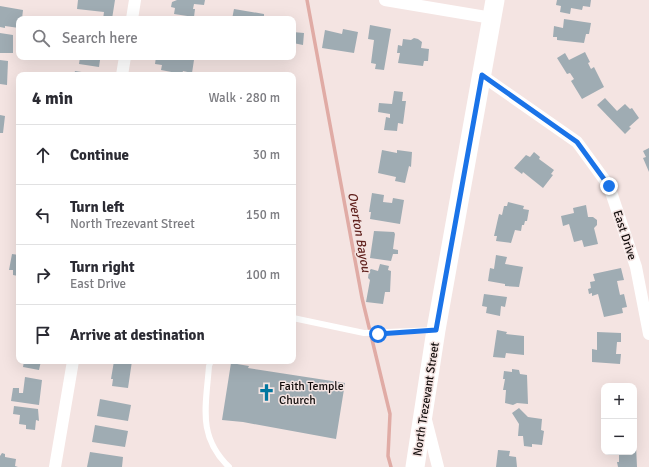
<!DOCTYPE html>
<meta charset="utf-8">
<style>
body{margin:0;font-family:Signika,sans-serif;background:#f7f7f7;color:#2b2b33}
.controls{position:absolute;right:12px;bottom:12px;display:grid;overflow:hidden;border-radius:8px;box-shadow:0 4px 16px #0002}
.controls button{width:36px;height:36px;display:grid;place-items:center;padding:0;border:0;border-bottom:1px solid #e1e1e2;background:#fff;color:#2b2b33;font:20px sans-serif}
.stop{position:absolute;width:12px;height:12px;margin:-9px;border:3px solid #1a73e8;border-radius:50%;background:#fff}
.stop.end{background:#1a73e8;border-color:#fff;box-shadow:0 1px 4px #0008}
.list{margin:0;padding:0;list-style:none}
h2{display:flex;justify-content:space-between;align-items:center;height:52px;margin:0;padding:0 16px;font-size:17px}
h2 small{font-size:13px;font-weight:400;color:#7c7c81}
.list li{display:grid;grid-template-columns:26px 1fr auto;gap:12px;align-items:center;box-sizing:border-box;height:60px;padding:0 16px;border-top:1px solid #e1e1e2}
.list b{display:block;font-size:15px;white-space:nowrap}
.list p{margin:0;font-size:13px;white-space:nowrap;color:#7c7c81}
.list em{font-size:13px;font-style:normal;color:#7c7c81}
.icon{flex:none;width:22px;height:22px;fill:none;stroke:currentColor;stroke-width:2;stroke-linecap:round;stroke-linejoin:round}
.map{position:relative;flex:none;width:649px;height:467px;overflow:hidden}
.search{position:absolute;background:#fff;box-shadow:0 4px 16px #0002;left:16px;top:16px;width:280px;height:44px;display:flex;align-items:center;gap:10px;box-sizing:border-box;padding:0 14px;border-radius:8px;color:#7c7c81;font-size:15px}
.panel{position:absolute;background:#fff;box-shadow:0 4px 16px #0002;left:16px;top:72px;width:280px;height:292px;border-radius:8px}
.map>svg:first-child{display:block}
</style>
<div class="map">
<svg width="649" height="467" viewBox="0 0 649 467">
<rect width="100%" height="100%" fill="#f4e4e2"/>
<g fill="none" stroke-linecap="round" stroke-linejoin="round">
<path stroke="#e0aba5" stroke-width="3.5" d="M307,0L362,298L390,414L388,456L391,467"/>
</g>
<path fill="#9facb3" d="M78,0H115L112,19H103L104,12L77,9Z
M177,0H205L204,5L194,4L193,9H195L194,17L174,14L175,8L171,7L172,2Z
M557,0H591L590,7L583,6L582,10L571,8L570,14L560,12L561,6L556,5Z
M0,6L23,10L22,19H19V28L5,26V28L0,27Z
M234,9L264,14V19H232Z
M564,19L591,23L589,34H586L584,43L557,40V37H553L554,26L563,28Z
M370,25L391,29L384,70L375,69L376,64L371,63L374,40L368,39Z
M343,29L358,32L354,53L322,48L325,30L342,34Z
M293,32L304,33L303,45L293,43Z
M0,33L13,35V53H0Z
M414,38L418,39L422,42L421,48L429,49L428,61H424L423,66L398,63L400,53H397L398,45L402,46L403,39L411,40Z
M585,52L590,62L588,63L591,69L594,67L604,87L582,99L571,81L574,79L570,73L567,74L557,58L565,53L569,60Z
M80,57H98V60H100L99,67L79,64Z
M156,57H189L188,59L194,60L192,73L183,71L182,74L161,70L162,65L155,64Z
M0,60L8,61L7,85L0,84Z
M75,71L95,74V75H74Z
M394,91L403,92L402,101H406L403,124L398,123L397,131L384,130L386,117L390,118V114L378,112L379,103L392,104Z
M605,98L617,111L625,104L630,109L632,108L639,118L629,127L631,128L625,134L597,105Z
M0,115L5,116L3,133H0Z
M649,148V172L643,158L646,157L643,151Z
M382,150L397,153V150L412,152L411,167L409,166L405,183L395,181L396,177L378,173Z
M534,152L540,157L539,159L554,170L551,174L553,175L543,188L523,172L522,174L514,168L526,155L530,157Z
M372,193L384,195L383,202L392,203L393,198L404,200L400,224L370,219L371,212H369Z
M508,202L524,206L523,209L529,210L527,221H525L524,225H522L521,231L515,230L511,243L496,241L497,236H494L499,214L502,215L504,206H507Z
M586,205L588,217H593L597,220V225L594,228L598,244L584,247L582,240L574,242L569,224L563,226L561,216L574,213L573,208Z
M374,231L394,232L395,234L393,249L398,250V254H393L391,261L370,258Z
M12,254L19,255V280L16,279L18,276L13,275V270H9Z
M496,255L507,257L505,264L523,267L519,287L505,286V284L488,281L490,268L494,269Z
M380,264L389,266L388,270L391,271L390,292H385L383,304L366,302L370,280L368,278L369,271L371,269L378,271Z
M621,268L624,280L617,281L620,295L624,294L627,307L622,308L623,313L604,317L598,294L592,296V293L589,294L588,289L591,288L590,282L595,281L593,274Z
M484,294L507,297L505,307L501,306L500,316L486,313L487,307L482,306Z
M497,330L507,332L506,334L524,336V355L506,353L505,358L493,357Z
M597,332L621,333V342H617L616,354H621L620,364L592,362V349L597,350Z
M24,361H41L39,370L23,367Z
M114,361H132L128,388L112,386L113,379H111Z
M231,363L249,366L248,368L345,383L336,439L243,422L222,420Z
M512,369L519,370L520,374L527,375L528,404L517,403L513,405L505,403L506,390H503L505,379H503L504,371L512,372Z
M25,377L42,380L39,405L11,401L13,388H19V393H23Z
M100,399L131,405L128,421L97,416Z
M14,406L38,409L39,421L36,420L35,430L26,429V425L19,424L20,415L13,414Z
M519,408L528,417L542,419L541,430L544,431L542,445L532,444V447L524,446L523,436H518L519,424L512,413Z
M95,425L128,431L125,447L92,442Z
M636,445L637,467H618L617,462H619V452H634V446Z
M498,450L510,451L509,456L516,457L517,467H496Z
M90,452L123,457L122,467H87Z
M2,453L5,454V457L16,459L15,466L18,467H0V456Z"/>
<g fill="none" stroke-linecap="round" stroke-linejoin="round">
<path stroke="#fff" stroke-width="6" d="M293,318L364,333L435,330
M211,361L209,366C206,406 197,436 229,467"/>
<path stroke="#fff" stroke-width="12" d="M385,0L492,18
M132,19L135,0
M122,75L125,57
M481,75L577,142L609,186L636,267L649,334
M426,420L438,467
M55,467L73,361"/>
<path stroke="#fff" stroke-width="19" d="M415,467L436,330L495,0"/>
</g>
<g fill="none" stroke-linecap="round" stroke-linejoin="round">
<path stroke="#1a73e8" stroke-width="5" d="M378,334L436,330L482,75L577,142L609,186"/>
</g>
<defs>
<symbol id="church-bare" viewBox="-9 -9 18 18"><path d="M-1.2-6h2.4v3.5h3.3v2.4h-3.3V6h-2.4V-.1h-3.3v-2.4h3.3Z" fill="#00769f" stroke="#f4e4e2" stroke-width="2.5" paint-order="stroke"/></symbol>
</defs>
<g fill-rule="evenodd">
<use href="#church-bare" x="254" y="380" width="25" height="25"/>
</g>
<g text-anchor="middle" stroke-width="3" stroke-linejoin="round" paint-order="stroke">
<g font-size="12" fill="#120d0c" stroke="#f4e4e2">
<text transform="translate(625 235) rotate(72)" y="4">East Drive</text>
<text transform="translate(426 399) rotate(-81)" y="4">North Trezevant Street</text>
</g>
<g font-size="12" fill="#120d0c" stroke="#f4e4e2" text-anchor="start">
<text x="279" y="390">Faith Temple<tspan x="279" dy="14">Church</tspan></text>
</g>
<g font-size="13" font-style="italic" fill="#61221e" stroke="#f4e4e2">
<text transform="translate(360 232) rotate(80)" y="5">Overton Bayou</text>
</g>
</g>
</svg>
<div class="controls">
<button>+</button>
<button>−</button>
</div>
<div class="stop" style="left:378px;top:334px"></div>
<div class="stop end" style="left:609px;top:186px"></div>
<div class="search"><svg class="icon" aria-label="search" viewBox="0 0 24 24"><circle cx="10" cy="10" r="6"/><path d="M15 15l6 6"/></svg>Search here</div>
<section class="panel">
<h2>4 min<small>Walk · 280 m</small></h2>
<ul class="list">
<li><svg class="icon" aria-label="ahead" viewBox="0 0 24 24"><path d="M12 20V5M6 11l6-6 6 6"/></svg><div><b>Continue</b></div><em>30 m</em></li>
<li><svg class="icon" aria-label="left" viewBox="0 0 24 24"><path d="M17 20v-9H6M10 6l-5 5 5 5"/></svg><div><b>Turn left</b><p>North Trezevant Street</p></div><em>150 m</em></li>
<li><svg class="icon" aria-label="right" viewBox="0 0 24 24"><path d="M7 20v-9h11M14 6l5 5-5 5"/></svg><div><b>Turn right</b><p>East Drive</p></div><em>100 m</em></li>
<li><svg class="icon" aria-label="arrive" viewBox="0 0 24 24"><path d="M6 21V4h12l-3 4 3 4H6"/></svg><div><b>Arrive at destination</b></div></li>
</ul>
</section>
</div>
